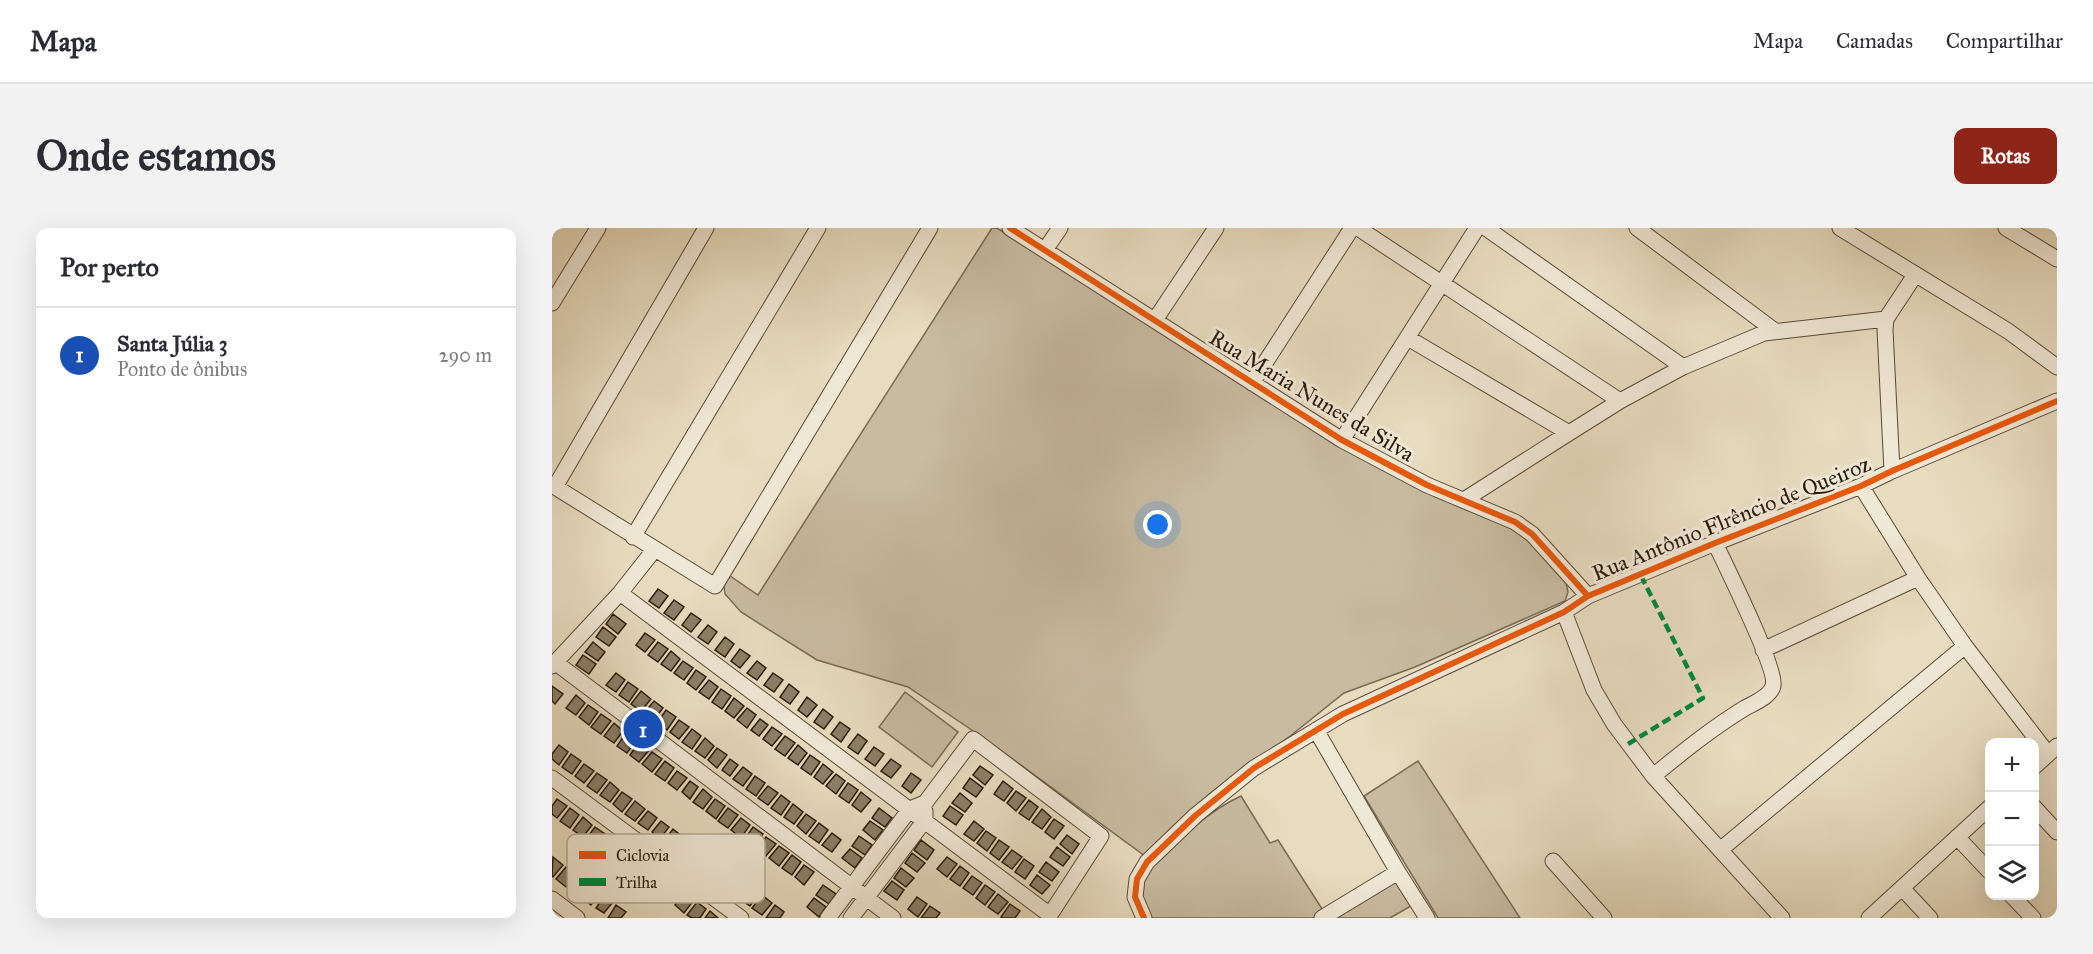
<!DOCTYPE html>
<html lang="pt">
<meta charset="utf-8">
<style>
body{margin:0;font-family:"IM FELL Great Primer",serif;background:#f2f2f3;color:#2b2b33}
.controls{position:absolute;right:18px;bottom:18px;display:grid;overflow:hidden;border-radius:12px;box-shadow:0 6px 24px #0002}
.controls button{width:54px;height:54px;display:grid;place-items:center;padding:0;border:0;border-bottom:2px solid #e1e1e2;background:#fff;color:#2b2b33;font:30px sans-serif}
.you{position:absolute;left:606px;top:297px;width:21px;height:21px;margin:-15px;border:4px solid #fff;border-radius:50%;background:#1a73e8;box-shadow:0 0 0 9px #1a73e833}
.badge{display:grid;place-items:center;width:39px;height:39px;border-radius:50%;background:#8f2418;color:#fff;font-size:20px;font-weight:700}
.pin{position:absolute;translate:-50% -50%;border:3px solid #fff;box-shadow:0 2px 6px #0006}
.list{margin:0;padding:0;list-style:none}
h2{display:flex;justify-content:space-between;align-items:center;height:78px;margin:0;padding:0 24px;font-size:26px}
h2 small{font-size:20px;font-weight:400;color:#7c7c81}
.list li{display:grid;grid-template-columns:39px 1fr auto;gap:18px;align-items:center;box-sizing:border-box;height:96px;padding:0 24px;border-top:2px solid #e1e1e2}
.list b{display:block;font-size:22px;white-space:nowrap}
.list p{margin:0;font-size:20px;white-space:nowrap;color:#7c7c81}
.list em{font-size:20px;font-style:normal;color:#7c7c81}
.icon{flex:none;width:33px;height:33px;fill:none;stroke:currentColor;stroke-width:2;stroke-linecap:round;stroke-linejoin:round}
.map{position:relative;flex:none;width:1505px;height:690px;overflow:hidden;border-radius:12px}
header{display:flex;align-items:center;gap:36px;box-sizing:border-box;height:84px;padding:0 30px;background:#fff;border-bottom:2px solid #e1e1e2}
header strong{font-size:28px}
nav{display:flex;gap:33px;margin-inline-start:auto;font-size:21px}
.intro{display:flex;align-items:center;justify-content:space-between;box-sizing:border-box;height:144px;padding:0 36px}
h1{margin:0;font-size:42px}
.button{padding:15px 27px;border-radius:12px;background:#8f2418;color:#fff;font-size:21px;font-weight:700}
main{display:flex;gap:36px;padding:0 36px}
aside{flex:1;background:#fff;border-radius:12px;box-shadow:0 6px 24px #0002}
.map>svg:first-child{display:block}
</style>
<header>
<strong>Mapa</strong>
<nav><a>Mapa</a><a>Camadas</a><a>Compartilhar</a></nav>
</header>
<div class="intro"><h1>Onde estamos</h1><a class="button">Rotas</a></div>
<main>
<aside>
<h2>Por perto<small></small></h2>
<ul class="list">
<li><span class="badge" style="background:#1a4fb4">1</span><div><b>Santa Júlia 3</b><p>Ponto de ônibus</p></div><em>290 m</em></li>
</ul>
</aside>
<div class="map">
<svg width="1505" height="690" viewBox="0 0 1505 690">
<rect width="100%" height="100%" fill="#e8dcc0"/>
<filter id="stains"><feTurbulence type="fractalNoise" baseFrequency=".00333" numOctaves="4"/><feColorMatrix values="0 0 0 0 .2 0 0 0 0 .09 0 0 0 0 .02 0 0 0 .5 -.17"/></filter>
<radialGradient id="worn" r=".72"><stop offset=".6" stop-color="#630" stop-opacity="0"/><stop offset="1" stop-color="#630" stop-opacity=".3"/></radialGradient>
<path fill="#c8bba1" stroke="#786b56" stroke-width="1.5" d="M440,0H445L745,192L894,272L970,305L1014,355L1016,364L1013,373L863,439L792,465L737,509L661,563L619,600L593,628L436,513L356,459L265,432L189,384L173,366L171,349L175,346L206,367Z
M353,464L406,504L380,539L327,499Z
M866,533L968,690H886L812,568Z
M689,568L718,615L726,612L772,684L762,690H598C589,674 583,662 594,644C623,616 652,585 689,568Z
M844,650L859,678L838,690H780Z"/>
<path fill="#8c7f69" stroke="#291b0a" stroke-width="1.5" d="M106,361L116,368L107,380L97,373Z
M122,372L132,379L122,392L112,385Z
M139,385L149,392L139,404L130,397Z
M61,386L74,396L66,406L54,396Z
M156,397L165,404L156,416L146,409Z
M51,399L64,409L57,418L44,409Z
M93,405L103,412L93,424L84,417Z
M173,409L182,416L173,429L163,422Z
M41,414L53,424L46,433L33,424Z
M106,414L116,421L106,434L96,427Z
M188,421L198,428L188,440L179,433Z
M119,423L128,431L119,443L109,436Z
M31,427L44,436L37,446L24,437Z
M131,433L141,440L132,452L122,445Z
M205,433L214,440L205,452L195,445Z
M144,442L154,449L144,462L135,455Z
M64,445L73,452L64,464L54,457Z
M221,445L231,452L222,464L212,457Z
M157,452L166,459L157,471L147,464Z
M76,454L86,461L77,474L67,467Z
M237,456L247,464L238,476L228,469Z
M0,458L11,466L3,476L0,473Z
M169,461L179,468L170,481L160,474Z
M89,463L99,471L89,483L79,476Z
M24,467L33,475L24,487L14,480Z
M255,469L265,477L255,489L246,482Z
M182,470L192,478L182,490L173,483Z
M102,473L111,480L102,492L92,485Z
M36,477L46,484L37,497L27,489Z
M195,480L204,487L195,500L185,492Z
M271,481L281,489L272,501L262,494Z
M114,482L124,489L115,502L105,495Z
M49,486L59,493L49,506L39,499Z
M208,491L216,497L207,508L199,502Z
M127,492L137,499L127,511L118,504Z
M288,494L298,501L289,514L279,506Z
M62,495L71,503L62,515L52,508Z
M220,499L230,506L220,518L211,511Z
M140,501L149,508L140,521L130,514Z
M74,505L84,512L75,525L65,518Z
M306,506L315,513L306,526L296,519Z
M233,508L243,515L233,528L223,521Z
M153,510L162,518L153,530L143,523Z
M87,514L97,522L87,534L78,527Z
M7,517L16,524L7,537L0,531V526Z
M246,517L255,525L246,537L236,530Z
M322,519L332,526L323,538L313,531Z
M165,520L175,527L165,540L156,532Z
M100,524L110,531L100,544L90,536Z
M19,526L29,533L20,546L10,539Z
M258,527L268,534L259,547L249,540Z
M178,531L186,537L178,548L170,542Z
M339,531L349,538L339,550L329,543Z
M113,533L122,540L113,553L103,546Z
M32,536L42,543L32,555L23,548Z
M271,536L281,544L271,556L262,549Z
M428,538L441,547L433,557L421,547Z
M191,539L200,546L191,558L181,551Z
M125,543L135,550L125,562L116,555Z
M45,545L55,552L45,565L35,558Z
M359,545L369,552L359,565L350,558Z
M284,546L293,553L284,566L274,558Z
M203,548L213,555L204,568L194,561Z
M418,550L431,560L424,569L411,560Z
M138,553L146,559L138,571L130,564Z
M451,553L461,561L452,573L442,566Z
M58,554L67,562L58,574L48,567Z
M296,555L306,562L297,575L287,568Z
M216,558L226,565L216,577L206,570Z
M151,561L160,569L151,581L141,574Z
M464,563L474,570L464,583L455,575Z
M70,564L80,571L70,584L61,576Z
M309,564L319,572L309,584L300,577Z
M408,565L420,575L413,584L400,575Z
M229,567L238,574L229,587L219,580Z
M5,571L15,578L5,590L0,586V578Z
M163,571L173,578L164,591L154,583Z
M477,572L486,579L477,592L467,585Z
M83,573L93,581L83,593L73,586Z
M241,576L251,584L242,596L232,589Z
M398,578L411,587L404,597L391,588Z
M18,580L27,587L18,600L8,593Z
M176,580L186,587L176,600L166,593Z
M327,580L340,590L333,599L320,590Z
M490,581L499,589L490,601L480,594Z
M96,583L105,590L96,602L86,595Z
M254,586L264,593L254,606L245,598Z
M31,589L40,597L31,609L21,602Z
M189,590L198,597L189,610L179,602Z
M502,591L512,598L502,611L493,604Z
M109,593L117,599L108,611L100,604Z
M318,593L331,602L323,612L311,602Z
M422,593L432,601L422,613L412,606Z
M267,595L276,602L267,615L257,608Z
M43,599L53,606L43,619L34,611Z
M201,599L211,606L202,619L192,612Z
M121,601L131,609L121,621L111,614Z
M434,603L444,610L435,623L425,615Z
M280,605L289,612L280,624L270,617Z
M515,607L527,616L520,626L508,616Z
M307,608L320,617L313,627L300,618Z
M214,609L224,616L214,628L205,621Z
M369,612L382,622L375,632L362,622Z
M447,612L457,619L447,632L438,625Z
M227,618L237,625L227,638L217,630Z
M505,619L518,629L511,638L498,629Z
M298,621L310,630L303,640L290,630Z
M460,622L470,629L460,641L450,634Z
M360,625L373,635L365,644L353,635Z
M240,627L249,634L240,647L230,640Z
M1,629L11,637L1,649L0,648Z
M395,629L405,636L395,649L385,641Z
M472,631L482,638L473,651L463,644Z
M494,634L507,644L500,653L487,644Z
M252,637L262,644L252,657L243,649Z
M408,638L417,645L408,658L398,651Z
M14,639L23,646L14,659L4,651Z
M349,640L362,650L354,659L342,650Z
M485,647L498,657L490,666L478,657Z
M420,648L430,655L421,667L411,660Z
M340,653L352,662L345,672L332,663Z
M271,657L284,666L277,676L264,667Z
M433,657L443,664L433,677L424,670Z
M39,658L49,665L39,677L30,670Z
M197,658L207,665L198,678L188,671Z
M132,665L142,672L132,685L123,677Z
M446,666L456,674L446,686L436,679Z
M210,667L220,675L210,687L200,680Z
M52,668L60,675L52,685L44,680Z
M365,669L375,676L366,689L356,681Z
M262,670L274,679L267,689L255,679Z
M145,674L154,681L148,690H140L135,687Z
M458,676L468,683L463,690H451L449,689Z
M64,677L74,684L69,690H56Z
M223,677L232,684L228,690H214Z
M378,678L388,685L384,690H369Z
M158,683L166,690H153Z"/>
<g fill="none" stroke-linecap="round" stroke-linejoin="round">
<defs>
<path id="minor" d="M458,0L790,212L875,257L963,294L980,306L1036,368
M806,0L1068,173
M934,0L1131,139
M1085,0L1223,103
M1288,0L1456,103L1505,139
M1454,0L1505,31
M493,22L508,0
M0,75L46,0
M603,92L664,0
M856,110L1017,205
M700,155L800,0
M790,212L925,0
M1340,243L1333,102L1334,91L1363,47
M0,257L163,358L378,0
M1309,258L1366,350L1413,418L1496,526
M3,259L154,0
M912,272L1017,205L1068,173L1131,139L1212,105L1334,91
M81,309L266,0
M68,365L498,687
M1012,384L1042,462L1062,496L1101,548L1230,690
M1211,422L1366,350
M3,434L341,690
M0,438L68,365L102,322
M764,502L846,644L875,690
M1482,539L1505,518
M1101,548C1131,524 1160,500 1193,480C1202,475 1218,469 1221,458C1226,443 1173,336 1163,315
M0,550L189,690
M1482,579L1505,604
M1405,609L1438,644
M1168,622L1413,418
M1001,633L1052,690
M1350,660L1378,690
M1460,668L1481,690
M0,671L25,690
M276,690L358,581L373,575L421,511L549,608L496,690
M299,690L373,592V583
M592,690L583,669L585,651L595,634L644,587L702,540L791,486L1012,384L1036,368L1163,315L1309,258L1340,243L1505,173
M770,690L846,644
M1317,690L1438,579"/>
</defs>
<use href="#minor" stroke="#594b38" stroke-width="17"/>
<use href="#minor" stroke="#f0e8d6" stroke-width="15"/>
<path stroke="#00873e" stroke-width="4.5" stroke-dasharray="9 4.5" stroke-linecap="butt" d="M1076,516L1151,470L1088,346"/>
<defs>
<path id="cycleway" d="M458,0L790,212L875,257L963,294L980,306L1036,368
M592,690L583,669L585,651L595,634L644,587L702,540L791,486L1012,384L1036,368L1163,315L1309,258L1340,243L1505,173"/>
</defs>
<use href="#cycleway" stroke="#f0e8d6" stroke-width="10"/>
<use href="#cycleway" stroke="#e8590c" stroke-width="6"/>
</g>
<g text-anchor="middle" stroke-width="6" stroke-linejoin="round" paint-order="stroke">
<g font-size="22" fill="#291b0a" stroke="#f0e8d6">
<text transform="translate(760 167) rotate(31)" y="8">Rua Maria Nunes da Silva</text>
<text transform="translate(1179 290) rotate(-22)" y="8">Rua Antônio Flrêncio de Queiroz</text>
</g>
</g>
<rect x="15" y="606" width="198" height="69" rx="9" fill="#f0e8d6" stroke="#b4aa99" stroke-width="1.5"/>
<rect x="27" y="623" width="27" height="8" fill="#e8590c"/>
<rect x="27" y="650" width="27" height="8" fill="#00873e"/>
<g font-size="16" fill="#291b0a">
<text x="64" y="633">Ciclovia</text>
<text x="64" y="660">Trilha</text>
</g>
<rect width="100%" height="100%" filter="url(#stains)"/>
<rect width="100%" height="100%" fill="url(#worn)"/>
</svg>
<div class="controls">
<button>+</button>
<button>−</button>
<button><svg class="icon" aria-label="layers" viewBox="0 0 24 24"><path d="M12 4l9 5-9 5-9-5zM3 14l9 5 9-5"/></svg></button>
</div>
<div class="you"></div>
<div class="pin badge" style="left:91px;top:501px;background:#1a4fb4">1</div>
</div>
</main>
